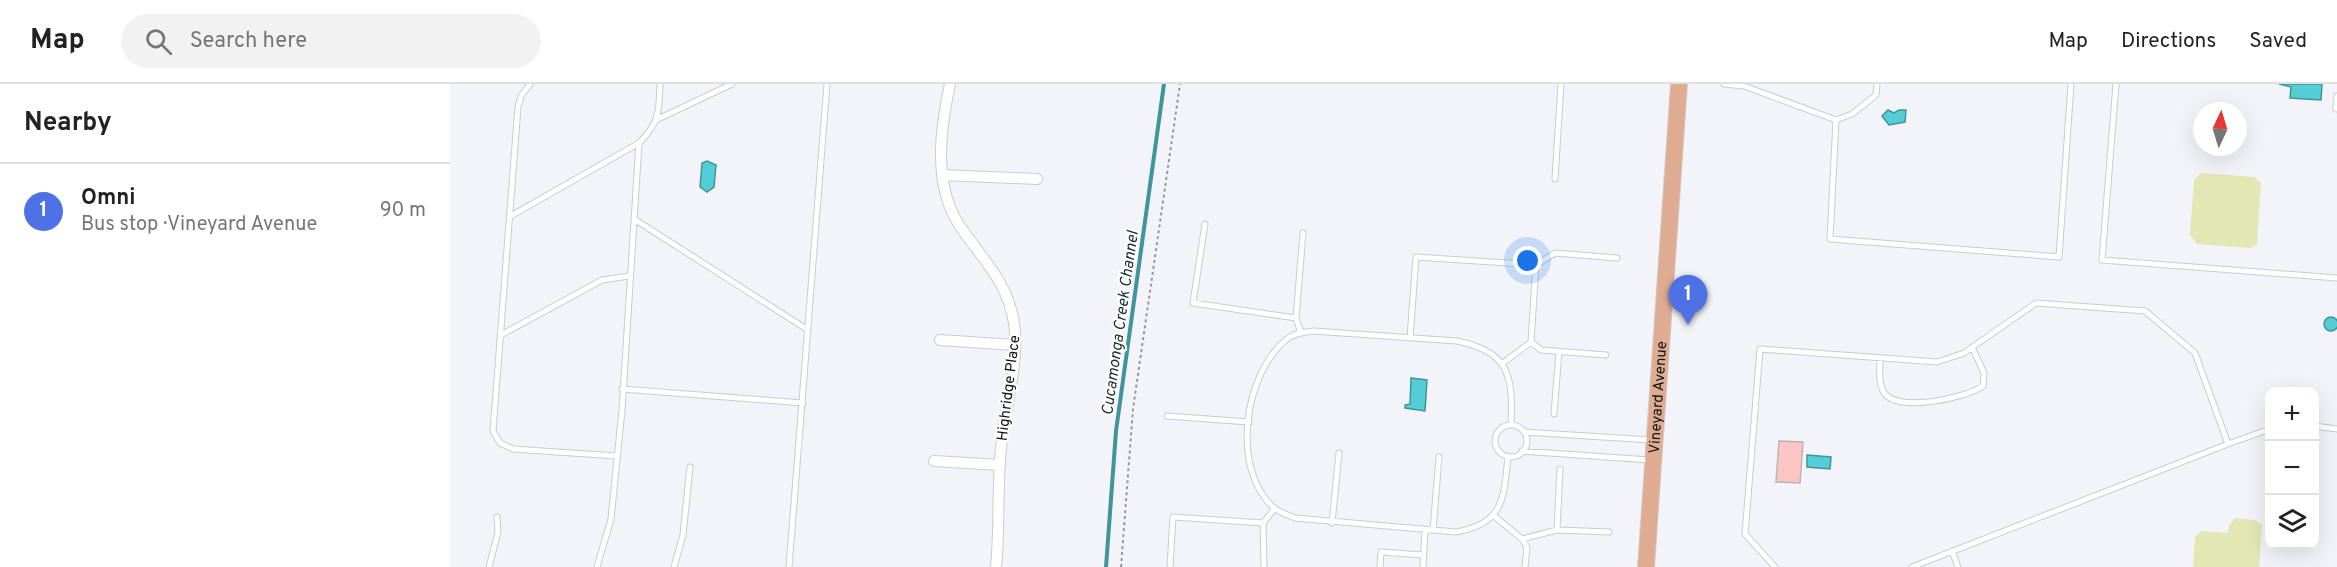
<!DOCTYPE html>
<meta charset="utf-8">
<style>
body{margin:0;font-family:Overpass,sans-serif;background:#f2f2f2;color:#222}
.controls{position:absolute;right:18px;bottom:18px;display:grid;overflow:hidden;border-radius:12px;box-shadow:0 6px 24px #0002}
.controls button{width:54px;height:54px;display:grid;place-items:center;padding:0;border:0;border-bottom:2px solid #e0e0e0;background:#fff;color:#222;font:30px sans-serif}
.compass{position:absolute;left:1743px;top:18px;width:54px;height:54px;border-radius:50%;background:#fff;box-shadow:0 6px 24px #0002;rotate:4deg}
.you{position:absolute;left:1078px;top:177px;width:21px;height:21px;margin:-15px;border:4px solid #fff;border-radius:50%;background:#1a73e8;box-shadow:0 0 0 9px #1a73e833}
.badge{display:grid;place-items:center;width:39px;height:39px;border-radius:50%;background:#4e72e6;color:#fff;font-size:20px;font-weight:700}
.pin{position:absolute;translate:-50% -50px;filter:drop-shadow(0 2px 3px #0008)}
.pin::after{content:'';position:absolute;top:32px;width:21px;height:18px;background:inherit;clip-path:polygon(0 0,100% 0,50% 100%)}
.list{margin:0;padding:0;list-style:none}
h2{display:flex;justify-content:space-between;align-items:center;height:78px;margin:0;padding:0 24px;font-size:26px}
h2 small{font-size:20px;font-weight:400;color:#767676}
.list li{display:grid;grid-template-columns:39px 1fr auto;gap:18px;align-items:center;box-sizing:border-box;height:96px;padding:0 24px;border-top:2px solid #e0e0e0}
.list b{display:block;font-size:22px;white-space:nowrap}
.list p{margin:0;font-size:20px;white-space:nowrap;color:#767676}
.list em{font-size:20px;font-style:normal;color:#767676}
.icon{flex:none;width:33px;height:33px;fill:none;stroke:currentColor;stroke-width:2;stroke-linecap:round;stroke-linejoin:round}
.map{position:relative;flex:none;width:1887px;height:483px;overflow:hidden}
header{display:flex;align-items:center;gap:36px;box-sizing:border-box;height:84px;padding:0 30px;background:#fff;border-bottom:2px solid #e0e0e0}
header strong{font-size:28px}
nav{display:flex;gap:33px;margin-inline-start:auto;font-size:21px}
.search{width:420px;height:54px;background:#f2f2f2;display:flex;align-items:center;gap:15px;box-sizing:border-box;padding:0 21px;border-radius:33px;color:#767676;font-size:22px}
main{display:flex}
aside{flex:1;background:#fff}
.map>svg:first-child{display:block}
</style>
<header>
<strong>Map</strong>
<div class="search"><svg class="icon" aria-label="search" viewBox="0 0 24 24"><circle cx="10" cy="10" r="6"/><path d="M15 15l6 6"/></svg>Search here</div>
<nav><a>Map</a><a>Directions</a><a>Saved</a></nav>
</header>
<main>
<aside>
<h2>Nearby<small></small></h2>
<ul class="list">
<li><span class="badge">1</span><div><b>Omni</b><p>Bus stop · Vineyard Avenue</p></div><em>90 m</em></li>
</ul>
</aside>
<div class="map">
<svg width="1887" height="483" viewBox="0 0 1887 483">
<rect width="100%" height="100%" fill="#f2f4f9"/>
<path fill="#e3e7b4" d="M1751,89L1805,93L1811,99L1807,160L1801,164L1747,160L1740,151L1744,96Z
M1785,434L1805,436L1812,441L1809,483H1743L1745,453L1751,447L1778,449L1779,442Z"/>
<path fill="#54cdd6" stroke="#40959c" stroke-width="1.5" d="M1829,0H1872L1871,16L1840,14L1841,3Z
M1438,26L1444,29L1449,26H1456L1455,38L1439,41L1432,32Z
M257,77L266,81L264,103L257,108L250,103L252,79Z
M1874 240a7 7 0 1 1 14 0a7 7 0 1 1-14 0Z
M961,294L977,296L975,327L955,324V321L960,320Z
M1357,371L1381,373L1380,385L1357,383Z"/>
<g fill="none" stroke-linecap="round" stroke-linejoin="round">
<path stroke="#40959c" stroke-width="4" d="M656,483L666,347L714,0"/>
</g>
<path fill="#fdc5c3" stroke="#bab4b3" stroke-width="1.5" d="M1329,357L1353,358L1350,399L1326,398Z"/>
<g fill="none" stroke-linecap="round" stroke-linejoin="round">
<defs>
<path id="lane" d="M80,0L71,12L68,23L43,347L50,359L63,365L166,372
M1274,0L1294,2L1386,36
M1427,0L1426,11L1402,30L1386,36L1380,155L1609,173L1621,0
M1666,0L1652,176L1887,194
M1886,25L1887,12
M208,35L282,0
M1105,95L1111,0
M59,133L189,59
M184,135L358,246
M755,140L743,219L846,234L851,249
M846,234L853,149
M51,251L152,196L179,192
M960,254L966,173L1086,181
M1081,258L1091,266L1156,271
M1430,275C1430,285 1428,297 1433,307C1444,330 1516,314 1533,302L1534,289L1522,263
M1053,279L1081,258L1086,181L1105,169L1167,174
M172,305L353,319
M1104,330L1109,268
M717,332L799,338
M1045 357a16 16 0 1 1 32 0a16 16 0 1 1-32 0Z
M1864,342L1887,345
M1074,348L1201,356
M1778,360L1820,345
M1072,367L1200,376
M1058,372C1054,414 1054,440 1006,448L845,434C839,431 830,429 824,424C780,385 794,289 837,255C844,249 855,248 863,247L1007,257C1060,268 1063,292 1061,341
M1043,431L1072,455L1107,446L1159,448
M813,439L825,424
M882,439L889,369
M983,446L989,373
M1107,446L1110,385
M1072,455L1077,463L1075,483
M1502,467L1508,483
M39,483L48,448L47,433
M147,483L161,435L172,326L189,59C210,38 209,28 210,0
M224,483L233,451L240,383
M339,483L377,0
M720,483L723,433L813,439L814,483
M930,483L931,468L973,471
M973,483L975,446
M1325,483L1295,450L1310,265L1487,278L1514,269L1586,219L1695,227L1745,269L1778,360L1462,483"/>
<path id="street" d="M500,0C490,47 482,103 512,145C534,177 558,199 564,239C570,280 554,324 551,365C547,404 550,444 546,483
M492,91L587,95
M490,256L565,261
M484,377L550,381"/>
<g id="primary">
<path id="s1" d="M1196,483L1229,0"/>
</g>
</defs>
<use href="#lane" stroke="#caccd2" stroke-width="7"/>
<use href="#street" stroke="#caccd2" stroke-width="12"/>
<use href="#primary" stroke="#cfcfd0" stroke-width="18"/>
<path stroke="#97989c" stroke-width="2" stroke-dasharray="3 3" stroke-linecap="butt" d="M671,483L683,325L730,0"/>
<use href="#lane" stroke="#fff" stroke-width="5"/>
<use href="#street" stroke="#fff" stroke-width="10"/>
<use href="#primary" stroke="#dfac91" stroke-width="16"/>
</g>
<g text-anchor="middle" stroke-width="4.5" stroke-linejoin="round" paint-order="stroke">
<g font-size="15" fill="#101113" stroke="#fff">
<text transform="translate(558 304) rotate(-83)" y="5">Highridge Place</text>
<text dy="5" stroke="none"><textPath href="#s1" startOffset="170">Vineyard Avenue</textPath></text>
</g>
<g font-size="16" font-style="italic" fill="#1a3031" stroke="#fff">
<text transform="translate(669 239) rotate(-82)" y="6">Cucamonga Creek Channel</text>
</g>
</g>
</svg>
<div class="controls">
<button>+</button>
<button>−</button>
<button><svg class="icon" aria-label="layers" viewBox="0 0 24 24"><path d="M12 4l9 5-9 5-9-5zM3 14l9 5 9-5"/></svg></button>
</div>
<svg class="compass" viewBox="-18 -18 36 36"><path d="M0-13l5 13h-10z" fill="#e53935"/><path d="M0 13l5-13h-10z" fill="#767676"/></svg>
<div class="you"></div>
<div class="pin badge" style="left:1238px;top:241px">1</div>
</div>
</main>
